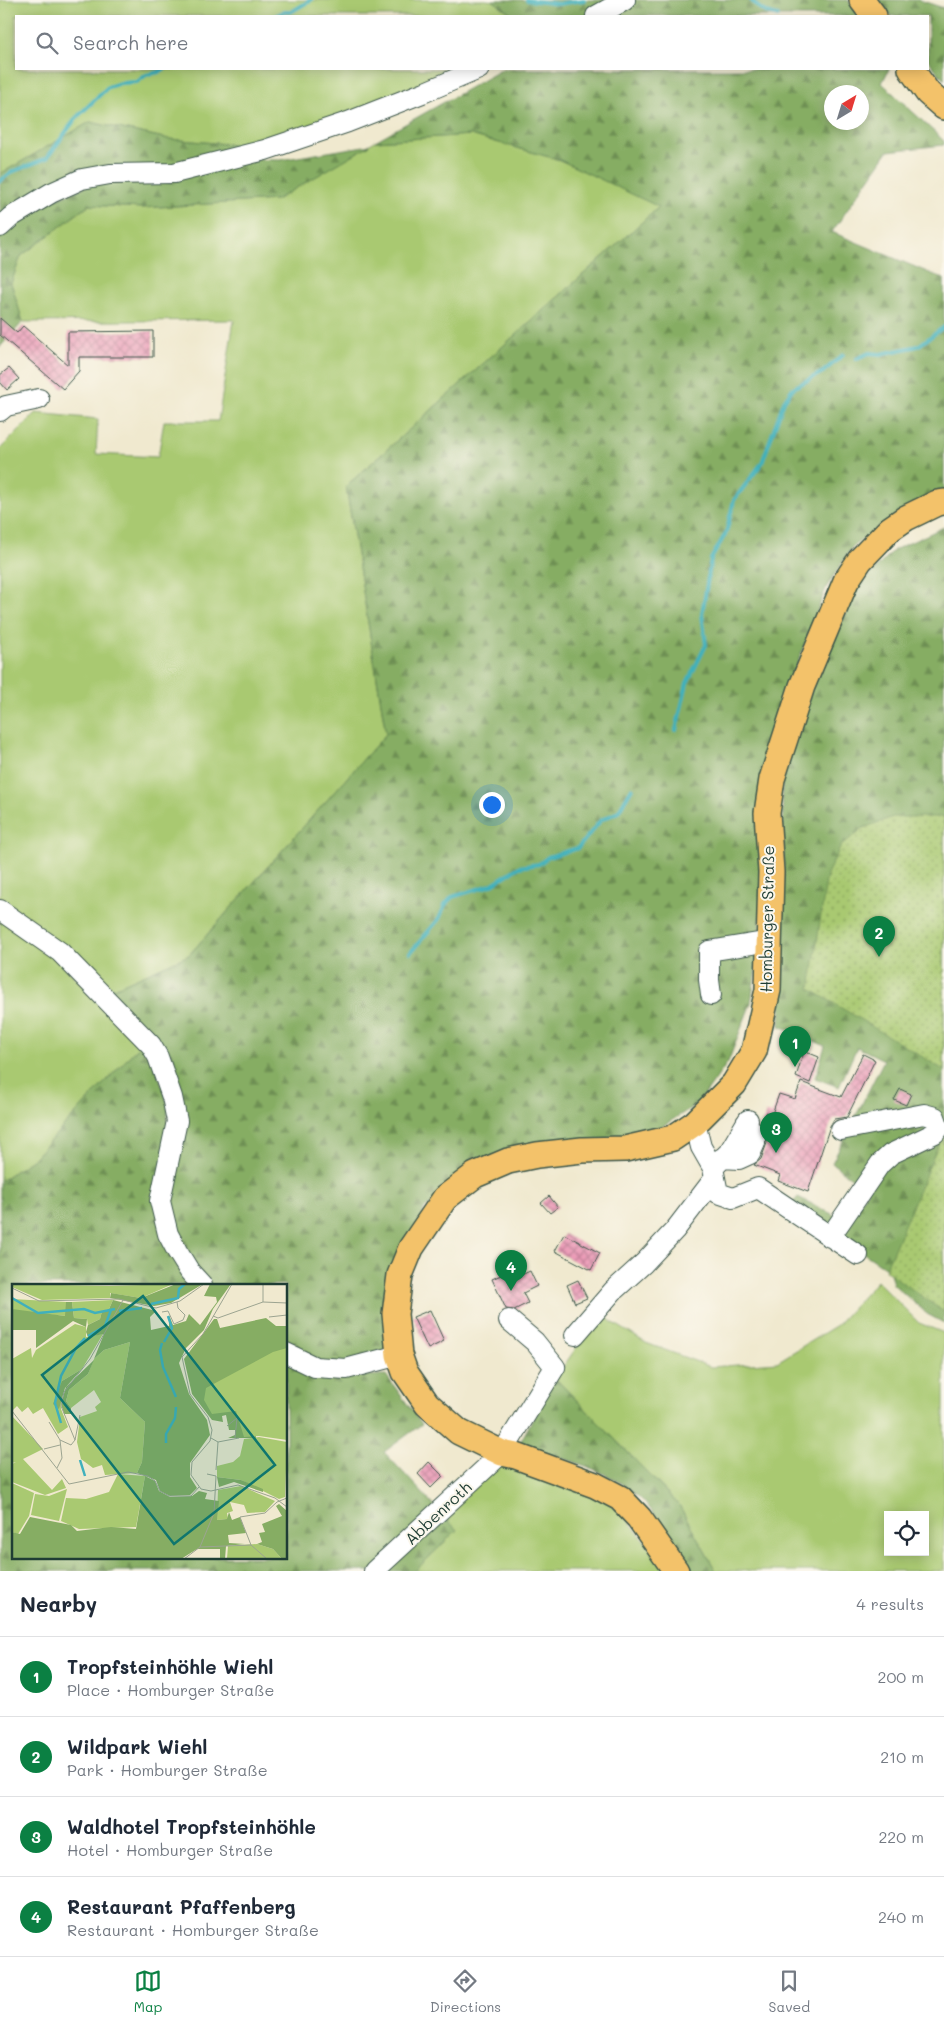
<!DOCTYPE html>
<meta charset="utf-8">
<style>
body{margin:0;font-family:Mali,sans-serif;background:#f2f2f3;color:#1f2937}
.controls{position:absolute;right:15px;bottom:15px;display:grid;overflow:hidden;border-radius:0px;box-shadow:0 2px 12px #0003}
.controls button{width:45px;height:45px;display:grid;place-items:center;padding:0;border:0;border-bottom:1px solid #e0e1e3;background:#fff;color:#1f2937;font:25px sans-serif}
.compass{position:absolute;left:824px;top:85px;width:45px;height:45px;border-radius:50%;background:#fff;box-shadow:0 2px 12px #0003;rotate:38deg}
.you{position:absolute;left:491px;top:804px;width:18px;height:18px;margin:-12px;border:4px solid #fff;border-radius:50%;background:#1a73e8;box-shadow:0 0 0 8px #1a73e833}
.badge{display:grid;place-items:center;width:32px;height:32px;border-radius:50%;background:#0b8043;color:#fff;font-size:16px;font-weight:700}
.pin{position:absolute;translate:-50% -41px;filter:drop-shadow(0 1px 2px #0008)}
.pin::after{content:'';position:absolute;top:26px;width:18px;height:15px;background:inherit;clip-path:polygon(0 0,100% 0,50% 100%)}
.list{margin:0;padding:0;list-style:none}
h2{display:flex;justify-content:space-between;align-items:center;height:65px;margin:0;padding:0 20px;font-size:21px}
h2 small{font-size:16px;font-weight:400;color:#747a83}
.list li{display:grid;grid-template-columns:32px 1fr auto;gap:15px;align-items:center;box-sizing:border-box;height:80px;padding:0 20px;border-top:1px solid #e0e1e3}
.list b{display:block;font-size:19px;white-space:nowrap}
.list p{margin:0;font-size:16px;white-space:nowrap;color:#747a83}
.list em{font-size:16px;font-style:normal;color:#747a83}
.icon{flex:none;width:28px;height:28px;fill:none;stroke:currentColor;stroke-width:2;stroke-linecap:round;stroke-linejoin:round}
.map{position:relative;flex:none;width:944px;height:1571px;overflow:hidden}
.search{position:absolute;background:#fff;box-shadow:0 2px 12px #0003;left:15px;right:15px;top:15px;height:55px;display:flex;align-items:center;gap:12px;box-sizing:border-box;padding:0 18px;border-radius:0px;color:#747a83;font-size:19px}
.sheet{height:385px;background:#fff}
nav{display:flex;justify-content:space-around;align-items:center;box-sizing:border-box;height:70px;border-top:1px solid #e0e1e3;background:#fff;font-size:14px;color:#747a83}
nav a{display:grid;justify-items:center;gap:2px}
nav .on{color:#0b8043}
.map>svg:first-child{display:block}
</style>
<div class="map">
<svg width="944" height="1571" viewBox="0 0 944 1571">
<defs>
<pattern id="forest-firs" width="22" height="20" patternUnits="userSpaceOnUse" patternTransform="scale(1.25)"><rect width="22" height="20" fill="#86ad63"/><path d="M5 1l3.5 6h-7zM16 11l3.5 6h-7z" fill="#6d8e52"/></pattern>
<pattern id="park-dots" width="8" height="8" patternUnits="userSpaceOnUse" patternTransform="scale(1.25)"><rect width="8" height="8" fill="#a9c971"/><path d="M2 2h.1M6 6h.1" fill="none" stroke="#89a45e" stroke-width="1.8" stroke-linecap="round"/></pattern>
<pattern id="building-cross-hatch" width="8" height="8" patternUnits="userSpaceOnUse" patternTransform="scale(1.25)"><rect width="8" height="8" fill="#eb9bb7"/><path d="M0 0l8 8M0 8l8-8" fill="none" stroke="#be8096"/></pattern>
</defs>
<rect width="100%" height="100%" fill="#fbf7ec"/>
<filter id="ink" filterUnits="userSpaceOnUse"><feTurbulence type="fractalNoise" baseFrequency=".02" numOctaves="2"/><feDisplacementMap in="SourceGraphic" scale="10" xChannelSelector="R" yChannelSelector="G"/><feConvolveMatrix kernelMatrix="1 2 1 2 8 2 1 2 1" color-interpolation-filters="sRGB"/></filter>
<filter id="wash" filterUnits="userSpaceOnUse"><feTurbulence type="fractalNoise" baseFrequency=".0096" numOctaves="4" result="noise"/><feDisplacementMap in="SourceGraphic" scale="20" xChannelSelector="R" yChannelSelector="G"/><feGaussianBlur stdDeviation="1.12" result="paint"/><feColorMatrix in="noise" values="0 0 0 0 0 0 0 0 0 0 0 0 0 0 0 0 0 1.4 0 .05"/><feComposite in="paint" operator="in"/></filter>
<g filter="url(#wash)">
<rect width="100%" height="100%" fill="#f0e9cf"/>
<path fill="#a9c971" stroke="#648352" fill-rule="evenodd" d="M0,0H486L494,1L515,16H16V69H469L261,147L169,139L90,122L0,174Z
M471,135L560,160L660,206L346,486L386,734L189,955L107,991L0,904V449L36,413L98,419L96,454L158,457L164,421H218L234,320L23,322L11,283L21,256L89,205L142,208L276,200L375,141Z
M0,918L54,956L141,1044L32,1160L0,1181Z
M877,1281L919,1323L944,1333V1571H716L679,1505L555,1378L601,1313L612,1322L646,1343L711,1367L777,1362L837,1325ZM888,1515H925V1552H888Z
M502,1460L586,1487L621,1511L668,1571H415L456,1530L443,1516Z"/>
<path fill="url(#forest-firs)" stroke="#52754c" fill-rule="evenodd" d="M492,0H848L859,16H515Z
M879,0H919L944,8V80L928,60V16H891Z
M503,69H889L882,83L944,141V145L888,151L832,232L944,279V493L908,506L852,547L826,588L792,677L767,774L759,948L751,1003L728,1062L699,1103L658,1129L604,1141L520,1148L424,1209L388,1351L349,1365L314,1364L286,1349V1285H205L196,1276L163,1201L170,1074L107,991L189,955L386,734L346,486L659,207L560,160L471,135L375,141ZM832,92H862V122H832Z
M90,122L169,139L261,147L174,169L129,167L0,224V174Z
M370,145L276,200L142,208L89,205L21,256L11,283L23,322L0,347V232L87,180L239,159L280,160Z
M944,527V1323L927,1314L893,1284L889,1270L791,1205L798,1197L846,1221L868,1191L832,1163L884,1060L857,1047L839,1087L815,1078L825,1046L780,1026L784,857L782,783L812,688L856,589L894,550Z
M141,1044L153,1057L173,1121L155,1201L197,1285H14V1557H286V1357L321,1377L386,1375L422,1424L384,1452L457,1530L415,1571H0V1181L32,1160Z
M555,1378L679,1505L716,1571H688C677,1553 667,1533 655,1515C622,1470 568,1460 518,1446Z"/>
<path fill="url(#park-dots)" stroke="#648352" d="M893,817H944V1070L810,989L827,874L841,846L863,828Z
M944,1131V1312L885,1270Z"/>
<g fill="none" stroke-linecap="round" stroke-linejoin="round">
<path stroke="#40b0bc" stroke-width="4" d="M527,0L558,4L584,0
M751,0C758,9 767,14 778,16
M275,16L283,12H291L311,0
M0,181L12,172L47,158L76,118L108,87L120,83L137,82L146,75L159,72L164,69
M856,359L869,353L881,354L918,346L944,327
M676,730L687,683L706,645L702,614L711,559L726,533L734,500L762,463L784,401L793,388L823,372L843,355
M410,953L439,919L445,905L452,897L491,885L519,867L539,864L548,857L578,848L601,820L618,812L632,788"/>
</g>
<g id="blocks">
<path fill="url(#building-cross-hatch)" d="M0,318L17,333L23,326L68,365V332L153,331V357H79V371L63,389L0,335Z
M9,368L19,379L7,390L0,382V375Z
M804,1051L819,1057L810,1083L796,1077Z
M863,1054L875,1060L847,1117L834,1119L830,1126L808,1192L778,1181L780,1175L754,1165L761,1159L767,1143V1133L762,1124L766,1112L772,1114L779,1094L795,1099L801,1082L841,1097Z
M900,1089L911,1094L906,1105L894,1100Z
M549,1196L558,1207L550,1213L541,1203Z
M564,1234L600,1253L591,1270L555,1251Z
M512,1270L515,1278L530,1271L537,1286L523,1293L528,1303L514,1310L506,1309L492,1279Z
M578,1280L587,1298L575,1303L567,1285Z
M430,1310L444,1341L428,1349L413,1317Z
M429,1462L443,1476L431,1488L418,1474Z"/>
</g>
</g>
<g filter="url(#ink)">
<use href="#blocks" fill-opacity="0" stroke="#3e574b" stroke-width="1"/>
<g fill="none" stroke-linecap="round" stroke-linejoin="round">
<defs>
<path id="minor" d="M596,16L625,0
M0,227L11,217L51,193L82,179L110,174L174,173L265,150L348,122L425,92L479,69
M0,411L6,406L39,399
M0,910L60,952L151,1045L158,1057L172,1097L177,1121L160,1201L168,1234L177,1251L190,1272L202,1285
M711,995L709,980V951L770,941
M695,1123L701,1147L713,1168L718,1193L733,1198L758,1188L858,1255
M722,1158L739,1159L750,1154L755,1143V1134L746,1123
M716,1165L729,1152L748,1120
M830,1237L880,1164L891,1154L935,1133L939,1128L935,1117L924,1114L841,1130
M575,1335L613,1291L644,1263L675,1230L714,1179
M286,1353L315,1367L346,1369L399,1355
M374,1571L502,1453L555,1367L535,1342L509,1320"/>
<path id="major" d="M862,0L874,16
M911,69L928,93L944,107
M676,1571L639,1518L620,1498L595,1485L516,1456L502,1453L459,1432L427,1404L405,1372L399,1355L395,1314L400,1275L411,1248L445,1198L475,1175L508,1161L537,1155L582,1150L625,1149L673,1138L695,1123L734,1084L754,1051L768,990L771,872L767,813L772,779L802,686L846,581L860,560L890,529L906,518L937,503L944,502"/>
</defs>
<use href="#minor" stroke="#3e574b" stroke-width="22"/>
<use href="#major" stroke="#3e574b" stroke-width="28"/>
<use href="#minor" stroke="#fff" stroke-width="20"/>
<use href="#major" stroke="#f3c26a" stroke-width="25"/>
</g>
</g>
<g text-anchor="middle" stroke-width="4" stroke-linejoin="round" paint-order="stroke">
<g font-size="16" fill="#1f3d34" stroke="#fbf7ec">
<text transform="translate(767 919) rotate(-89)" y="6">Homburger Straße</text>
<text transform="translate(438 1513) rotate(-43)" y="6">Abbenroth</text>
</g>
</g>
<g transform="translate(12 1284)">
<rect width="275" height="275" fill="#f0e9cf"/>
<path d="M0,0L98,2L161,0L129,14L98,9V14L30,16L0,3ZM0,15L54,18V32L6,28L0,25ZM101,16L97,25L90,27L88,35L76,41L75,35L62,34L60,18ZM63,40L74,43V53L91,50L70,85L50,97L49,125L56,143L46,150L31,124L21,130L16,123L10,128L5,122L0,127V75L19,64L20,74L24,66ZM118,58L108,114L133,138L130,178L125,189L93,191L90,181L81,184L69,175L65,158L68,133L85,127L83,123L89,118L82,106L59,124L54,117L57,106L76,90L82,75L92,66ZM0,132L31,165L11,175L40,206L50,195L54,204L33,211L0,198V180L4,178L0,179ZM247,153L275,158L273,213L267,215L229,196L205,193V182L221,178L228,172L232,155ZM106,190L133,192L124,243L67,245L49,237L54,214L74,215L97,208ZM0,199L22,209L17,232L6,250L0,248ZM229,202L263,217L253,228L235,229L232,221L218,218L221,227L215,229L216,235L205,236L206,206ZM55,205L47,237L19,231L23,210L37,212ZM245,260L261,265L270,275H215L216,262Z" fill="#a9c971"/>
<path d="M164,0H191L159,19L142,22L98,14L99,9L129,14ZM198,0H219L201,25L192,46L174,64L167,79L177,110L195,136L198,151L178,179V193L185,204L178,211L158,212L148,207L144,196L125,189L130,178L133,138L108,114L118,58L92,66L82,75L92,50L76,53L74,48L76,41L88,35L90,27L97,25L101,16L144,27L138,33L139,46L157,42V31L161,41L174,37L177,30L188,41L205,18L204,13L192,12ZM54,18H60L62,34L75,35L74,43L61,37L24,64V46H0V25L53,32ZM254,34L264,42H275V150L242,125L244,154H216L223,151V146H217L214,131L210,132L211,138L200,136L180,110L172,75L202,35H205L208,44ZM82,76L76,90L57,106L54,117L59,124V130H52L49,120L54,103ZM70,85L53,104L47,125L41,120L50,97ZM133,192L143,197L147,207L158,213L180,212L187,207L195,209L193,215L207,217L205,236L215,235L217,228L220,236L228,233L234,249L216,251L217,259L233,260L214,262L213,275H208V265H185L169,275H0V248L8,250L18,233L59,241L65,247L99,243L124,245ZM205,193L229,196L251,205V208L222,198L207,203ZM267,220L275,227V275H270L261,265L245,260L250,258L247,249L253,248L250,240L270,232L264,222Z" fill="#86ad63"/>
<path d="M275,64V156L247,152L232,153L224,127L200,130L192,116L194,104L261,68Z" fill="#a9c971"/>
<path fill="none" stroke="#40b0bc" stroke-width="2.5" d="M0,14L26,29L72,25L83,29L103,25M139,20L166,14L167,5L173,0M107,27L130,24M76,52L93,42L99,26M152,58L160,44L156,32M150,59L148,66L151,83L164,113M49,139L43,119L49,92L64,64L73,54M154,159V150L163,134L164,123M68,176L73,192"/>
<path fill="none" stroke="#9ca491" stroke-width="1" d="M220,0L191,50L170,73L178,110L196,133L200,146L198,157L180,178L179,191L189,205L199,207L226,201L263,214L275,223M0,4L27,17L107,15L144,24L168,17L192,0M251,18V0M150,28L156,27L162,40L171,36L173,31L166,24L165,18M201,32L206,34L251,18L275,19M257,33L275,31M0,127L57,200L116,188L136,192L143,197L148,207L157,212H179L187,203M37,138L48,156M215,142L225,134L223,154M199,154L206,158L204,186M63,156L68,131M206,158L227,154M32,165L48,161M45,184L50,174L48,156L59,161L63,156L49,122L52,108L78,75L111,16M239,261L228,233L253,229L265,218L275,214M188,263L239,261L255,275M172,275L188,263L202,229L204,192L195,190"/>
<path fill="#0f766e" fill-opacity="0.15" stroke="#0f766e" stroke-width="2.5" d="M131,12L263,181L162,260L30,91Z"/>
<rect width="275" height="275" fill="none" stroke="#1f3d34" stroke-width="2.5"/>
</g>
</svg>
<div class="controls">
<button><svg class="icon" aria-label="locate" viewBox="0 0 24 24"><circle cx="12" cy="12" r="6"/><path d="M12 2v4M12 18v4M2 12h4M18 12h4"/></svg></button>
</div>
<svg class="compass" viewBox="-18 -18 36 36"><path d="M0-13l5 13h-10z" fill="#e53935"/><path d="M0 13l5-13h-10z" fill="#747a83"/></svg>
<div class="you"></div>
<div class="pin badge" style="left:795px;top:1067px">1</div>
<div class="pin badge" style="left:879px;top:957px">2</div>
<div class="pin badge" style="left:776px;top:1153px">3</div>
<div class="pin badge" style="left:511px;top:1291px">4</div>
<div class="search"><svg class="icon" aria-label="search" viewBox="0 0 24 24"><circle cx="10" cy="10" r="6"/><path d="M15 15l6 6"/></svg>Search here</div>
</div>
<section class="sheet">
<h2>Nearby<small>4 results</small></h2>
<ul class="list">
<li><span class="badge">1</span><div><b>Tropfsteinhöhle Wiehl</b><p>Place · Homburger Straße</p></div><em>200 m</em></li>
<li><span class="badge">2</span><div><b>Wildpark Wiehl</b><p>Park · Homburger Straße</p></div><em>210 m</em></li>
<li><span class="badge">3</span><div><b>Waldhotel Tropfsteinhöhle</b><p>Hotel · Homburger Straße</p></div><em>220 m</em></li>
<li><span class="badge">4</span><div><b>Restaurant Pfaffenberg</b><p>Restaurant · Homburger Straße</p></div><em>240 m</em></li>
</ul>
</section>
<nav>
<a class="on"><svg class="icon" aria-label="map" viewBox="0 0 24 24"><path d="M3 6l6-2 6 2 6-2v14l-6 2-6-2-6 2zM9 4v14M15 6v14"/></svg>Map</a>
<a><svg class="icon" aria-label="directions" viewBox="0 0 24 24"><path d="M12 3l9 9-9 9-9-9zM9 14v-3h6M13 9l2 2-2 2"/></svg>Directions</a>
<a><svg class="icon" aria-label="saved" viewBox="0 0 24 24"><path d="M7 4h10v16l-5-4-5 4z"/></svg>Saved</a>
</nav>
